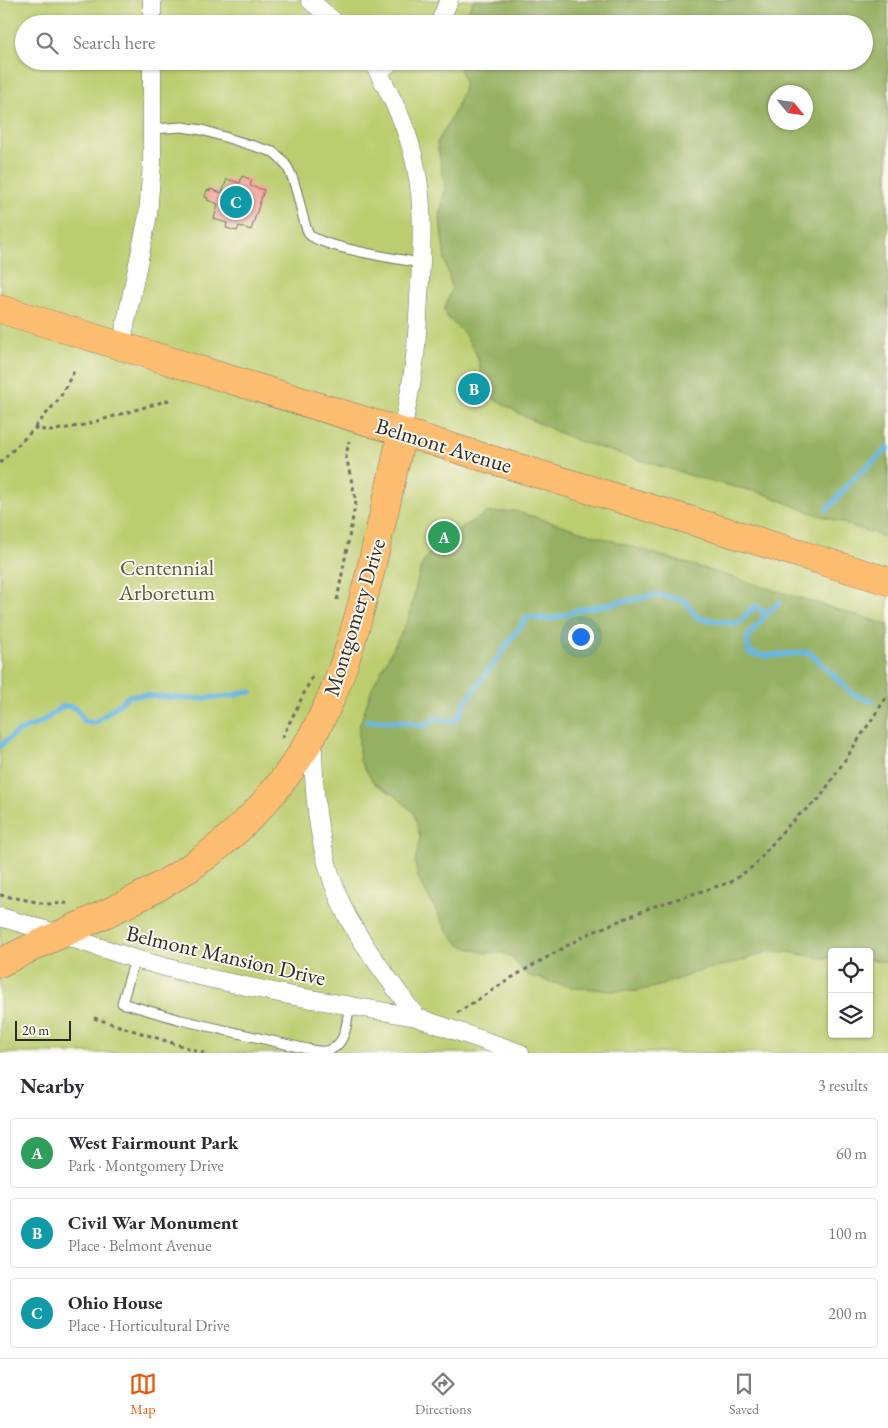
<!DOCTYPE html>
<meta charset="utf-8">
<style>
body{margin:0;font-family:"EB Garamond",serif;background:#f7f7f7;color:#2b2b33}
.controls{position:absolute;right:15px;bottom:15px;display:grid;overflow:hidden;border-radius:5px;box-shadow:0 1px 4px #0004}
.controls button{width:45px;height:45px;display:grid;place-items:center;padding:0;border:0;border-bottom:1px solid #e1e1e2;background:#fff;color:#2b2b33;font:25px sans-serif}
.compass{position:absolute;left:768px;top:85px;width:45px;height:45px;border-radius:50%;background:#fff;box-shadow:0 1px 4px #0004;rotate:119deg}
.scale{position:absolute;left:15px;bottom:12px;width:56px;box-sizing:border-box;padding-left:5px;border:2px solid #2b2b2b;border-top:0;font-size:14px;line-height:18px;white-space:nowrap;color:#2b2b2b;-webkit-text-stroke:4px #fbf7ec;paint-order:stroke}
.you{position:absolute;left:580px;top:636px;width:18px;height:18px;margin:-12px;border:4px solid #fff;border-radius:50%;background:#1a73e8;box-shadow:0 0 0 8px #1a73e833}
.badge{display:grid;place-items:center;width:32px;height:32px;border-radius:50%;background:#ea580c;color:#fff;font-size:16px;font-weight:700}
.pin{position:absolute;translate:-50% -50%;border:2px solid #fff;box-shadow:0 1px 5px #0006}
.list{margin:0;padding:0;list-style:none}
h2{display:flex;justify-content:space-between;align-items:center;height:65px;margin:0;padding:0 20px;font-size:21px}
h2 small{font-size:16px;font-weight:400;color:#7c7c81}
.list li{display:grid;grid-template-columns:32px 1fr auto;gap:15px;align-items:center;box-sizing:border-box;height:70px;margin:0 10px 10px;padding:0 10px;border:1px solid #e1e1e2;border-radius:5px}
.list b{display:block;font-size:19px;white-space:nowrap}
.list p{margin:0;font-size:16px;white-space:nowrap;color:#7c7c81}
.list em{font-size:16px;font-style:normal;color:#7c7c81}
.icon{flex:none;width:28px;height:28px;fill:none;stroke:currentColor;stroke-width:2;stroke-linecap:round;stroke-linejoin:round}
.map{position:relative;flex:none;width:888px;height:1053px;overflow:hidden}
.search{position:absolute;background:#fff;box-shadow:0 1px 4px #0004;left:15px;right:15px;top:15px;height:55px;display:flex;align-items:center;gap:12px;box-sizing:border-box;padding:0 18px;border-radius:28px;color:#7c7c81;font-size:19px}
.sheet{height:305px;background:#fff}
nav{display:flex;justify-content:space-around;align-items:center;box-sizing:border-box;height:70px;border-top:1px solid #e1e1e2;background:#fff;font-size:14px;color:#7c7c81}
nav a{display:grid;justify-items:center;gap:2px}
nav .on{color:#ea580c}
.map>svg:first-child{display:block}
</style>
<div class="map">
<svg width="888" height="1053" viewBox="0 0 888 1053">
<rect width="100%" height="100%" fill="#fbf7ec"/>
<filter id="ink" filterUnits="userSpaceOnUse"><feTurbulence type="fractalNoise" baseFrequency=".02" numOctaves="2"/><feDisplacementMap in="SourceGraphic" scale="10" xChannelSelector="R" yChannelSelector="G"/><feConvolveMatrix kernelMatrix="1 2 1 2 8 2 1 2 1" color-interpolation-filters="sRGB"/></filter>
<filter id="wash" filterUnits="userSpaceOnUse"><feTurbulence type="fractalNoise" baseFrequency=".0096" numOctaves="4" result="noise"/><feDisplacementMap in="SourceGraphic" scale="20" xChannelSelector="R" yChannelSelector="G"/><feGaussianBlur stdDeviation="1.12" result="paint"/><feColorMatrix in="noise" values="0 0 0 0 0 0 0 0 0 0 0 0 0 0 0 0 0 1.4 0 .05"/><feComposite in="paint" operator="in"/></filter>
<g filter="url(#wash)">
<rect width="100%" height="100%" fill="#f3ebd4"/>
<path fill="#bccd70" stroke="#747c4e" fill-rule="evenodd" d="M0,0H888V1053H0ZM24,24H864V61H24ZM776,92H806V122H776ZM832,952H869V1034H832Z"/>
<path fill="#95b062" stroke="#606e46" fill-rule="evenodd" d="M474,0H888V538L807,511L762,493L709,481L578,441L525,417L490,396L483,386L479,362L475,351L463,332L447,317L444,310L452,289L445,260L440,220L441,210L445,187L437,143L456,109L464,87V81L457,61H864V24H462L465,16ZM776,92H806V122H776Z
M515,511L888,625V963L869,959V952H832V958H823L787,952H767L732,964L706,969L656,987L637,991H611L585,988H573L527,975L510,956L502,953H485L460,945L448,932L419,880L415,863L420,837L414,813L396,796L374,783L360,761L359,752V727L372,688L408,620L421,566L430,552L457,530L486,513Z"/>
<g fill="none" stroke-linecap="round" stroke-linejoin="round">
<path stroke="#67b6e2" stroke-width="5.5" d="M827,510L850,482L888,448
M767,613L747,638L749,653L767,656L809,652L854,695L872,701
M367,721L404,722L420,725H427L434,719L454,721L459,716L464,704L527,617L551,619L578,610L657,595L684,600L698,618L737,624L755,606L767,613L779,603
M0,746L17,732L40,723L62,707L67,706L76,708L85,722L95,723L129,696L143,695L191,699L220,697L236,695L243,692H251"/>
</g>
<g id="blocks">
<path fill="#f39a90" d="M242,176L252,180L250,186L264,190L251,230L239,226L237,231L226,228L227,223L214,219L218,204L207,200L208,198L205,197L207,190L210,191V189L222,193L227,179L240,183Z"/>
</g>
</g>
<g filter="url(#ink)">
<use href="#blocks" fill-opacity="0" stroke="#716e66" stroke-width="1"/>
<g fill="none" stroke-linecap="round" stroke-linejoin="round">
<defs>
<path id="lane" d="M153,129L182,127L202,130L273,152C294,165 297,195 303,217C305,223 306,230 310,235C322,247 402,260 422,263
M135,959L122,1003L181,1020L307,1049C314,1050 323,1053 330,1050C346,1044 348,1019 349,1005"/>
<path id="street" d="M310,0L337,24
M152,24V0
M439,24L449,0
M371,61C380,73 386,87 393,101C426,166 424,226 419,297C418,319 417,343 414,365C411,388 406,410 402,432
M379,71L392,61
M121,346L148,215L152,163V61
M313,738C313,800 319,860 347,916C366,951 393,984 416,1017
M0,917L59,934L135,959L203,977L288,995L416,1017L520,1053"/>
<path id="primary" d="M0,309L888,581
M0,963C63,931 131,907 189,868C247,830 297,772 326,709C346,666 358,619 370,573C381,526 392,479 402,432"/>
</defs>
<use href="#lane" stroke="#716e66" stroke-width="11"/>
<use href="#street" stroke="#716e66" stroke-width="19"/>
<use href="#primary" stroke="#716e66" stroke-width="29"/>
<path stroke="#716e66" stroke-width="3" stroke-dasharray="4 4" stroke-linecap="butt" d="M35,427L59,399L74,371
M0,463L35,428L50,431L84,425L169,400
M337,600L356,501L346,456L349,441
M282,738L313,675
M0,895L47,904L71,903
M457,1013L516,975L586,935L652,907L731,882L755,865L782,832L799,815L819,799L888,695
M94,1018L204,1053"/>
<use href="#lane" stroke="#fff" stroke-width="9"/>
<use href="#street" stroke="#fff" stroke-width="18"/>
<use href="#primary" stroke="#fcbd6f" stroke-width="28"/>
</g>
</g>
<g text-anchor="middle" stroke-width="4" stroke-linejoin="round" paint-order="stroke">
<g font-size="22" fill="#2b2b2b" stroke="#fbf7ec">
<text transform="translate(444 445) rotate(17)" y="8">Belmont Avenue</text>
<text transform="translate(354 617) rotate(-73)" y="8">Montgomery Drive</text>
<text transform="translate(226 955) rotate(13)" y="8">Belmont Mansion Drive</text>
</g>
<g font-size="22" fill="#565c40" stroke="#fbf7ec">
<text x="167" y="575">Centennial<tspan x="167" dy="25">Arboretum</tspan></text>
</g>
</g>
</svg>
<div class="controls">
<button><svg class="icon" aria-label="locate" viewBox="0 0 24 24"><circle cx="12" cy="12" r="6"/><path d="M12 2v4M12 18v4M2 12h4M18 12h4"/></svg></button>
<button><svg class="icon" aria-label="layers" viewBox="0 0 24 24"><path d="M12 4l9 5-9 5-9-5zM3 14l9 5 9-5"/></svg></button>
</div>
<svg class="compass" viewBox="-18 -18 36 36"><path d="M0-13l5 13h-10z" fill="#e53935"/><path d="M0 13l5-13h-10z" fill="#7c7c81"/></svg>
<div class="scale">20 m</div>
<div class="you"></div>
<div class="pin badge" style="left:444px;top:537px;background:#2e9e5b">A</div>
<div class="pin badge" style="left:474px;top:389px;background:#0f9aa8">B</div>
<div class="pin badge" style="left:236px;top:202px;background:#0f9aa8">C</div>
<div class="search"><svg class="icon" aria-label="search" viewBox="0 0 24 24"><circle cx="10" cy="10" r="6"/><path d="M15 15l6 6"/></svg>Search here</div>
</div>
<section class="sheet">
<h2>Nearby<small>3 results</small></h2>
<ul class="list">
<li><span class="badge" style="background:#2e9e5b">A</span><div><b>West Fairmount Park</b><p>Park · Montgomery Drive</p></div><em>60 m</em></li>
<li><span class="badge" style="background:#0f9aa8">B</span><div><b>Civil War Monument</b><p>Place · Belmont Avenue</p></div><em>100 m</em></li>
<li><span class="badge" style="background:#0f9aa8">C</span><div><b>Ohio House</b><p>Place · Horticultural Drive</p></div><em>200 m</em></li>
</ul>
</section>
<nav>
<a class="on"><svg class="icon" aria-label="map" viewBox="0 0 24 24"><path d="M3 6l6-2 6 2 6-2v14l-6 2-6-2-6 2zM9 4v14M15 6v14"/></svg>Map</a>
<a><svg class="icon" aria-label="directions" viewBox="0 0 24 24"><path d="M12 3l9 9-9 9-9-9zM9 14v-3h6M13 9l2 2-2 2"/></svg>Directions</a>
<a><svg class="icon" aria-label="saved" viewBox="0 0 24 24"><path d="M7 4h10v16l-5-4-5 4z"/></svg>Saved</a>
</nav>
